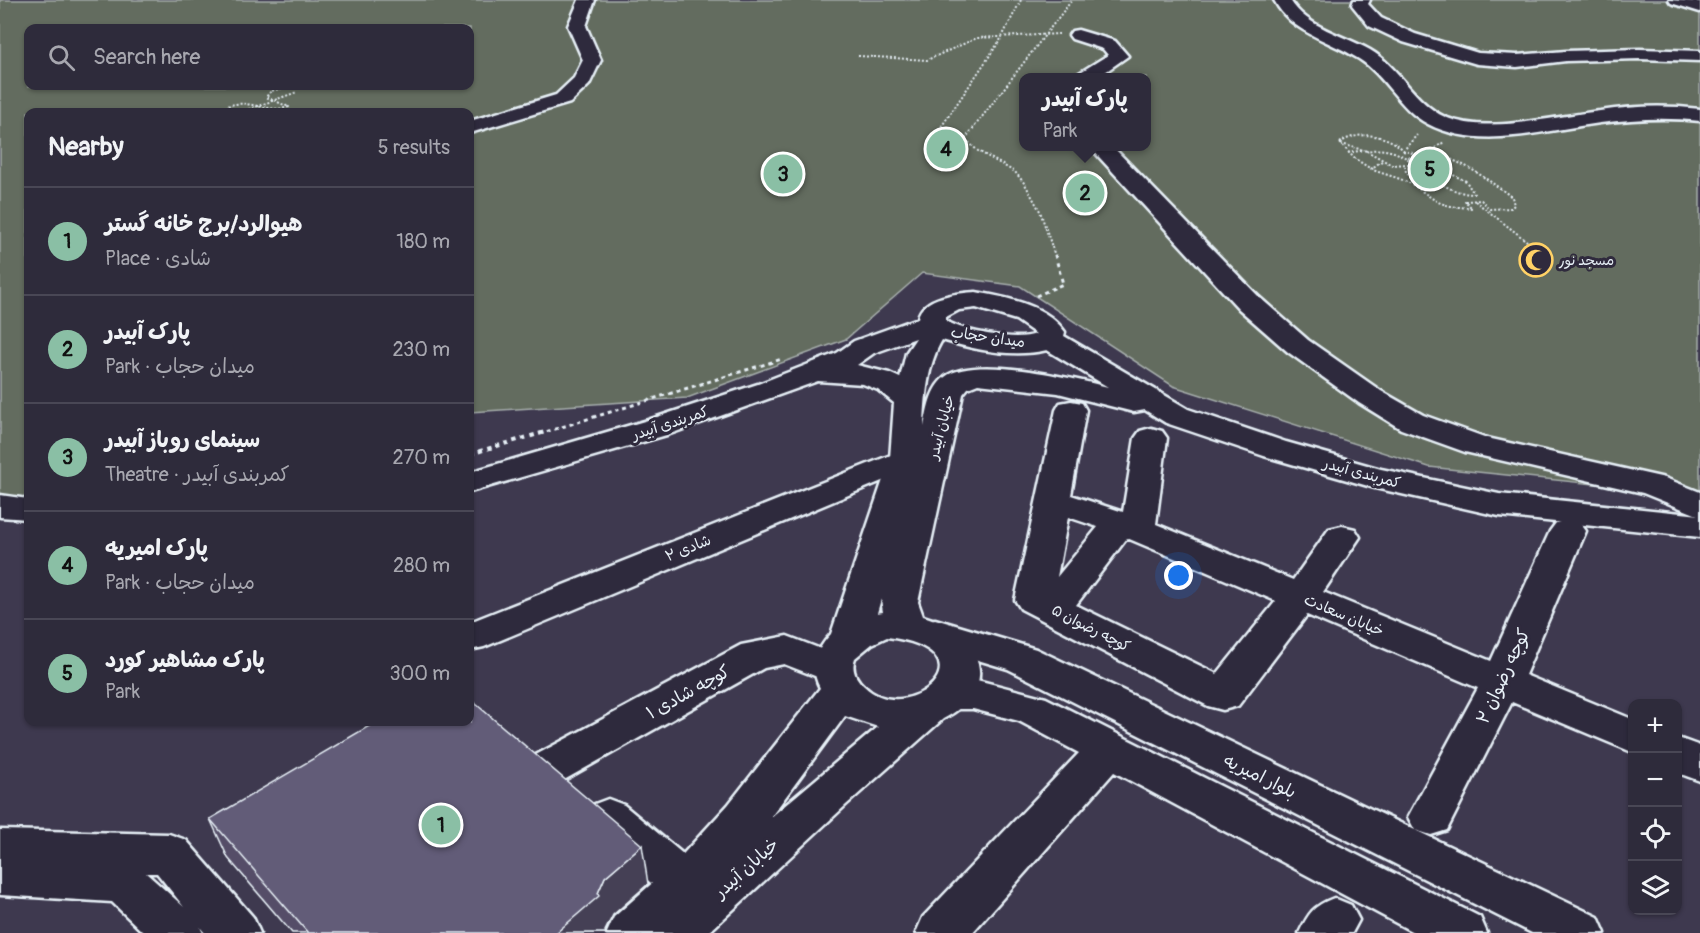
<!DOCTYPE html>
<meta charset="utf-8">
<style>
body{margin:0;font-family:Pangolin,"Playpen Sans Arabic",sans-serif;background:#3a3746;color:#f1f3f6}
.controls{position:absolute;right:18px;bottom:18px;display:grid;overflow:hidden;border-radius:12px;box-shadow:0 2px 4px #0004}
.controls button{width:54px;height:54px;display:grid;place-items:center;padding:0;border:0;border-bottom:2px solid #494755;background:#2e2b3b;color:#f1f3f6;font:30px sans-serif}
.you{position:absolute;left:1179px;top:576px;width:21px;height:21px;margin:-15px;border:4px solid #fff;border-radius:50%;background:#1a73e8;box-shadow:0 0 0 9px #1a73e833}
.badge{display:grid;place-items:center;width:39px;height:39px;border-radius:50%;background:#8abfa5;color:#111;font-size:20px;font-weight:700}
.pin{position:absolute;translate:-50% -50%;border:3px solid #fff;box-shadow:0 2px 6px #0006}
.popup{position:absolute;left:1019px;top:73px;width:132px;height:78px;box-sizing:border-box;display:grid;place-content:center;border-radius:12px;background:#2e2b3b;filter:drop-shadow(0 2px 4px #0005);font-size:20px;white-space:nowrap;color:#a7a7af}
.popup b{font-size:22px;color:#f1f3f6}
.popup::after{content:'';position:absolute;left:50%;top:100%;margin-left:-12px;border:12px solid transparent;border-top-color:#2e2b3b}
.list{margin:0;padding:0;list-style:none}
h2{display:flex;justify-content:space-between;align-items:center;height:78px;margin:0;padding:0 24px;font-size:26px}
h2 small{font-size:20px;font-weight:400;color:#a7a7af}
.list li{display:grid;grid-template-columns:39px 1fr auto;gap:18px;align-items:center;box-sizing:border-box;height:108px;padding:0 24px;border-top:2px solid #494755}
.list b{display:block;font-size:22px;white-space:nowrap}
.list p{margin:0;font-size:20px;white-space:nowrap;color:#a7a7af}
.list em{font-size:20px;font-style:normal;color:#a7a7af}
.icon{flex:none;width:33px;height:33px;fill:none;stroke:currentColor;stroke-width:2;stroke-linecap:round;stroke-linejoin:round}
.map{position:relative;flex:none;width:1700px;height:933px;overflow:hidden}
.search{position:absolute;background:#2e2b3b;box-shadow:0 2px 4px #0004;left:24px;top:24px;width:450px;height:66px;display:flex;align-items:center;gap:15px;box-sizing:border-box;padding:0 21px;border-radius:12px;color:#a7a7af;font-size:22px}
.panel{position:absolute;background:#2e2b3b;box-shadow:0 2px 4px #0004;left:24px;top:108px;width:450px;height:618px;border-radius:12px}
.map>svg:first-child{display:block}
</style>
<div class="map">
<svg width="1700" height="933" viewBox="0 0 1700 933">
<rect width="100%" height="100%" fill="#3e394f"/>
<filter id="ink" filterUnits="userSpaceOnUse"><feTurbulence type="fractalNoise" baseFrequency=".0167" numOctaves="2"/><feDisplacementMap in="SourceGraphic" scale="12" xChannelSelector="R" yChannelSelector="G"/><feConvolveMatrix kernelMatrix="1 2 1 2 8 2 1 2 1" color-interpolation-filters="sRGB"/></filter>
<g filter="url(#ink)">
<path fill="#646c5f" stroke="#a6aeac" stroke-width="1.5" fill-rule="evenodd" d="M0,0H1700V495L1429,467L1173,386L1020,286L922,273L846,339L687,398L470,412V112H28V502L0,499ZM28,28H470V86H28ZM1024,77H1146V146H1024Z"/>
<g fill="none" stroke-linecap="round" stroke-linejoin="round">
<defs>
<path id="minor" d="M579,0H595L586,26L601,60L589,85L570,103L470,133V121L556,95L574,78L583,60L568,26Z
M1274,0H1290C1307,28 1344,35 1370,50C1400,67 1414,103 1445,117C1488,135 1555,116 1600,111C1633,106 1666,105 1700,109V121C1666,117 1633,119 1600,123C1546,130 1479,151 1428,124C1399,109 1386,76 1359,59C1328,39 1292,34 1274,0Z
M1354,0H1370L1368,4L1381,18L1415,34L1478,53L1517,55L1566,51L1640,49L1700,51V61L1640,59L1566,61L1517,67L1477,64L1403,42L1369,26L1352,5Z
M1669,0L1700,2V12L1671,3Z
M1078,30L1115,41L1128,56L1098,77H1077L1079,73L1108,55L1103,49L1072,39L1069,35L1072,31Z
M1089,146H1112L1259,297L1308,340L1381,391L1423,415L1487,438L1665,478L1700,492V516L1643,493L1465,452L1401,429L1359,403L1288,352L1239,309Z
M1071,401L1082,403L1086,410L1071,495L1123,512L1135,438L1140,431L1151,428L1162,431L1167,438L1156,524L1293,580L1329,529L1342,526L1355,529L1360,537L1323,592L1491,661L1550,531L1556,523L1568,520L1580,523L1586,531L1525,675L1632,719V752L1512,702L1447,830L1431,835L1415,830L1598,917L1605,933H1532L1008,669L921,643L916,633L921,623L935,619L1036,649L1415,830L1408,817L1478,688L1307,615L1238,706L1223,710L1208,706L1021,609L1015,600L1056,410L1060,403ZM1068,517L1098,527L1057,577ZM1127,538L1276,601L1217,674L1076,605Z
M906,449L918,452L922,459L918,466L484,647L470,650V622Z
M787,636L847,659L853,669L847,679L833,683L784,664L764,668L564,780L549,785L534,780L527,768L534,756L741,645Z
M951,679H973L1046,698L1480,917L1487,933H1415L1114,772L972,933H916L923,917L1079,753L1019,721L973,709H951L936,705L930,694L936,683Z
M1678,738L1700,746V781L1678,773Z
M608,799L624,805L701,869L708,883L701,897L684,903L667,897L592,831L585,818L592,805Z
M0,830L169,834L186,840L253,917L260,933H205L200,927L203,933H144L112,902L0,895ZM146,873H157L184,907Z
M1334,898L1351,905L1359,920L1352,933H1299C1309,913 1313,906 1334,898Z"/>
<path id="major" d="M976,292C1007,298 1046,304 1065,332L1064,336L1188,409L1286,442L1381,469L1499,494L1700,515V537L1499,516L1375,488L1264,456L1166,423L1145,410L1134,412L1058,393L978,384L968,388L963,394L918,602L923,616C980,632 1005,687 943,719L846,805L708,933H607L614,917L674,864L728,805L820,688C809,667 816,650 831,634L890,459L894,403L878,390L863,384L818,381L670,434L470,492V472L648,420L758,384L837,353L854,341L918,318C922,296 959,293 976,292ZM976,308L1016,320L1036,334C1016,342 965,332 946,321V317L959,310ZM916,338L906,353L900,378L889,373L857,365L874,353ZM942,340C975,350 1013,358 1047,350L1108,387C1074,379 974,354 945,377C930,389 928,409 924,427C925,399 927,365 942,340ZM881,599L883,612L877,613ZM887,637C997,651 908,730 864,686C855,678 851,669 855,658L872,644ZM845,716L878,727L770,818Z
M0,495L28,499V519L0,517Z"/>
</defs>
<use href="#minor" stroke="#e8f1f8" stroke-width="5"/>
<use href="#major" stroke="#e8f1f8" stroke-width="5"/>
<path stroke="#e8f1f8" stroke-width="2" stroke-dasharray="2 2" stroke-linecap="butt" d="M1021,0L1001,39L935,136L965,139L978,151L1015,172L1025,184L1040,211L1055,256
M858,56L927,60L977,38L1059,34
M237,112L225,107C247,97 267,114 289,107L266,97L271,91L283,88
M241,112L297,92
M965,139L1072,0
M1340,143C1357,130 1390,134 1404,151
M1340,143L1354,158L1371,169
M1341,144L1367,151
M1403,151L1417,154
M1403,151L1417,135
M1348,153L1364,150
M1425,155L1444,142
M1382,161L1372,168L1373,170C1386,175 1401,178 1413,185C1440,203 1437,206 1472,208L1465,201L1481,200L1490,209L1511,208L1514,205L1512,197C1483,177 1445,144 1407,158
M1409,164L1392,165L1367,151C1412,140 1428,193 1474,194L1466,181L1449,173L1427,156
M1405,166L1406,172L1412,179L1411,184
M1475,201L1541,252"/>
<path stroke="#e8f1f8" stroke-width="3" stroke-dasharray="4 4" stroke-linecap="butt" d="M1036,296L1063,284L1055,255
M539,434L782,359"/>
<path stroke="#e8f1f8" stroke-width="4" stroke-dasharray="4.5 4.5" stroke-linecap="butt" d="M470,454L545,432"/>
<use href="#minor" fill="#2f2a3d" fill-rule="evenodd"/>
<use href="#major" fill="#2f2a3d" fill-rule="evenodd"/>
</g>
<path fill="#544e67" stroke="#e8f1f8" stroke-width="1.5" d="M210,819L648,884L613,915L605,931L606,933H292L228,858Z"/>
<path fill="#454054" stroke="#e8f1f8" stroke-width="1.5" d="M642,845L648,884L613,915L605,931L606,933H556L598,893L605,877Z"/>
<path fill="#625b78" stroke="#e8f1f8" stroke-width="1.5" d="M470,699L642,845L605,877L598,893L599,896L556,933H308L210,819L376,722H470Z"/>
</g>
<defs>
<symbol id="mosque-ring" viewBox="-11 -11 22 22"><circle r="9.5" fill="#2f2a3d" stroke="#ffd166" stroke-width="1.5"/><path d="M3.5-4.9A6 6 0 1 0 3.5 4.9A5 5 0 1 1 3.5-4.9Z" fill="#ffd166"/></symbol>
</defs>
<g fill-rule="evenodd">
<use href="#mosque-ring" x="1517" y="241" width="38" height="38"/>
</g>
<g text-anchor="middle" stroke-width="6" stroke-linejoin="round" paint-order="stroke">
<g font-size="14" fill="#e8f1f8" stroke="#2f2a3d" text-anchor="start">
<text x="1559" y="265">مسجد نور</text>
</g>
<g font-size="15" fill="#e8f1f8" stroke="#2f2a3d">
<text transform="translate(988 337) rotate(8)" y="5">میدان حجاب</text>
<text transform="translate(670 423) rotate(-18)" y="5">کمربندی آبیدر</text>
<text transform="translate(941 427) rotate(-75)" y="5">خیابان آبیدر</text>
<text transform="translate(1362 473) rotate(15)" y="5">کمربندی آبیدر</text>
<text transform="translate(688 548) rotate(-22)" y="5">شادی ۲</text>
<text transform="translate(1344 615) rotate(23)" y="5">خیابان سعادت</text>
<text transform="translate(1091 628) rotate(27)" y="5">کوچه رضوان ۵</text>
</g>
<g font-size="18" fill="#e8f1f8" stroke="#2f2a3d">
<text transform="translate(1503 676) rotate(-65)" y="6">کوچه رضوان ۲</text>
<text transform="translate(688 692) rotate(-29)" y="6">کوچه شادی ۱</text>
<text transform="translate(1260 776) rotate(26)" y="6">بلوار امیریه</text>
<text transform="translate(746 868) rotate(-42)" y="6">خیابان آبیدر</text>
</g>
</g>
</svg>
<div class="controls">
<button>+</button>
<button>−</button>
<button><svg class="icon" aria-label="locate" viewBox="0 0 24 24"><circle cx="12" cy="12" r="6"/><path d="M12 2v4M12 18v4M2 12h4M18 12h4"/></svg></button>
<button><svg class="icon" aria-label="layers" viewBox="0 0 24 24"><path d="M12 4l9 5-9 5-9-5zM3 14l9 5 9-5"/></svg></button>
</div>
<div class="you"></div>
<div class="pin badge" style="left:441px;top:825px">1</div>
<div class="pin badge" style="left:1085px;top:193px">2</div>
<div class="popup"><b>پارک آبیدر</b>Park</div>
<div class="pin badge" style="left:783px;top:174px">3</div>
<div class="pin badge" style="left:946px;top:149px">4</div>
<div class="pin badge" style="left:1430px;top:169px">5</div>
<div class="search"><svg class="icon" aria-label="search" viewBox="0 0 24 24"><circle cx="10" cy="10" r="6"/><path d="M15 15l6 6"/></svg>Search here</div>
<section class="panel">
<h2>Nearby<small>5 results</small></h2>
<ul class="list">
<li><span class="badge">1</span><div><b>هیوالرد/برج خانه گستر</b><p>Place · شادی</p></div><em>180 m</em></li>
<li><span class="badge">2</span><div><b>پارک آبیدر</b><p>Park · میدان حجاب</p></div><em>230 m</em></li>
<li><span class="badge">3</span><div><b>سینمای روباز آبیدر</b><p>Theatre · کمربندی آبیدر</p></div><em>270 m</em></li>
<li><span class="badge">4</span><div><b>پارک امیریه</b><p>Park · میدان حجاب</p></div><em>280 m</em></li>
<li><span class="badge">5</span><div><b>پارک مشاهیر کورد</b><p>Park</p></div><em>300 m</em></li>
</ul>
</section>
</div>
